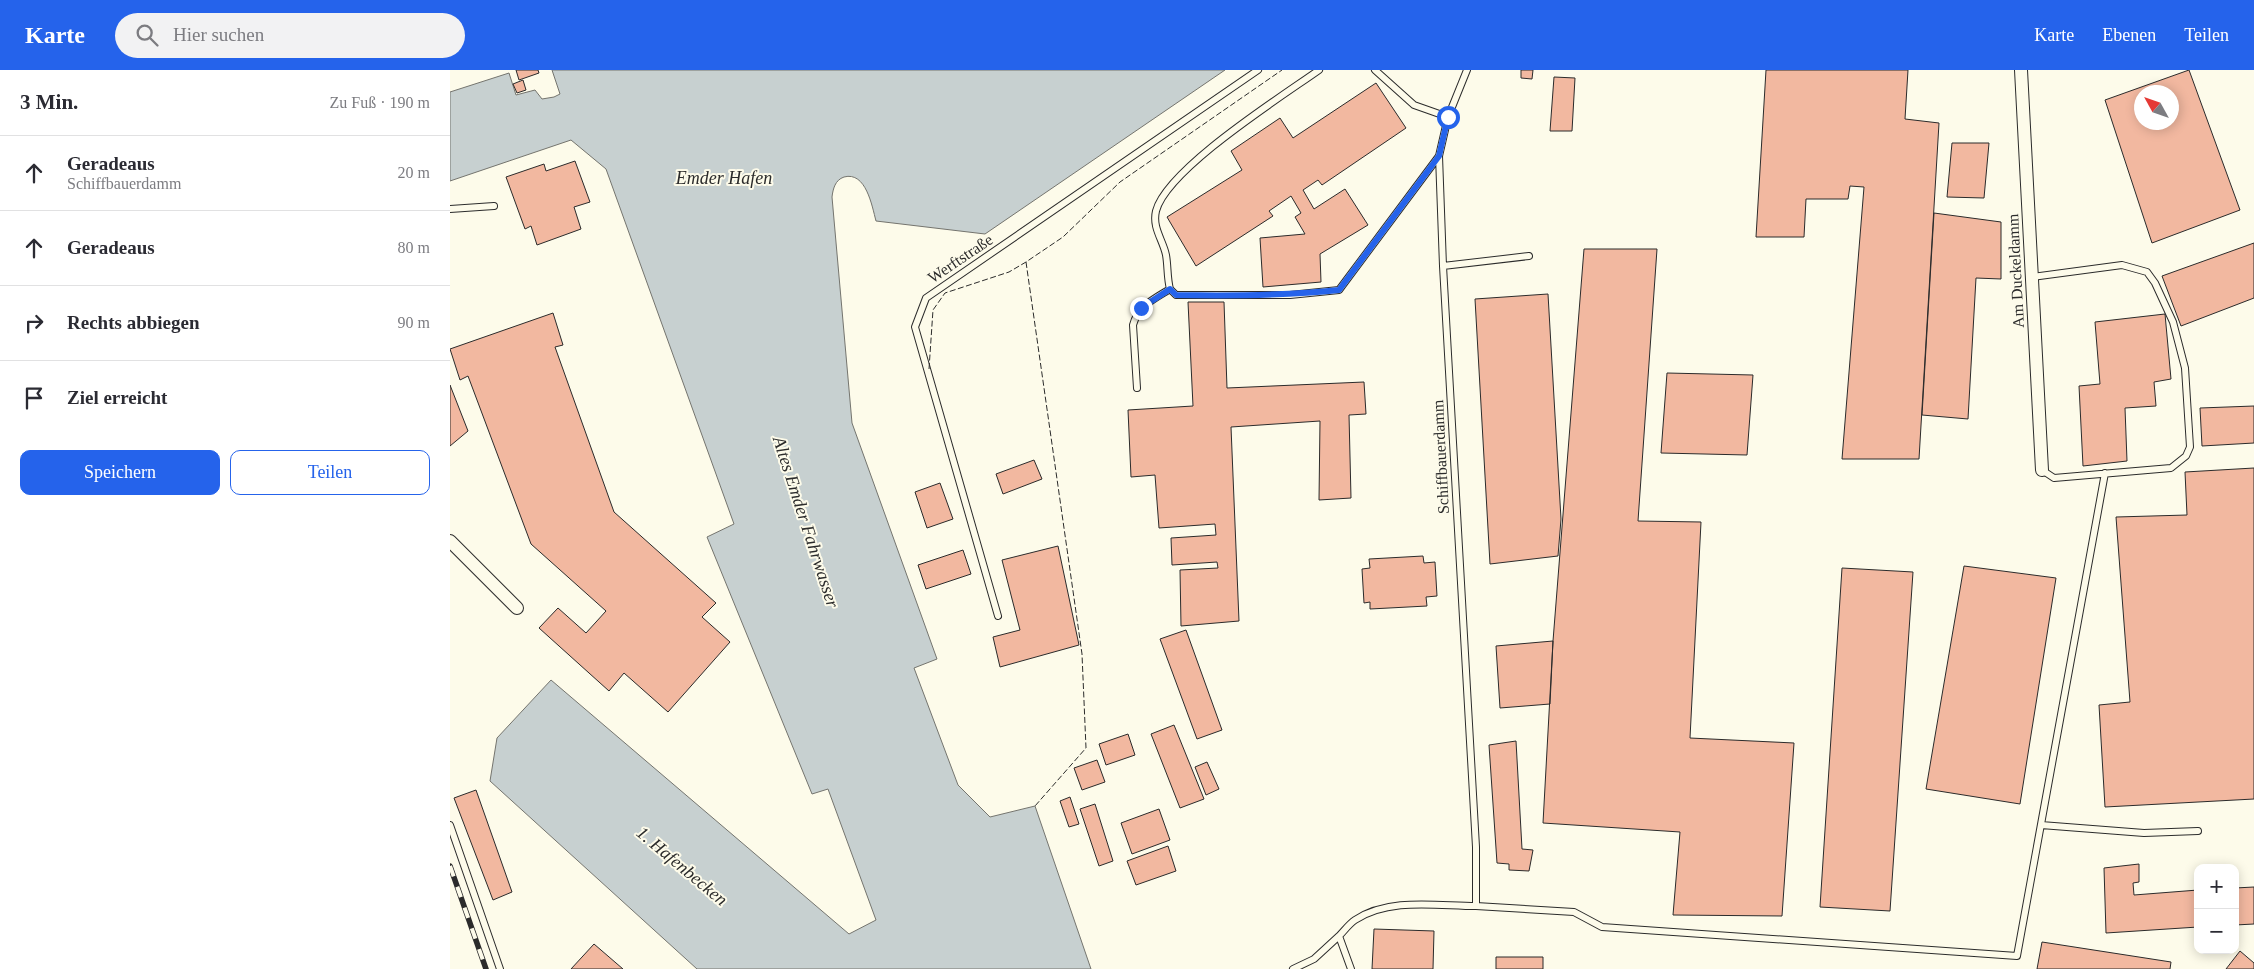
<!DOCTYPE html>
<html lang="de">
<meta charset="utf-8">
<style>
body{margin:0;font-family:"Times New Roman",serif;background:#f2f2f3;color:#2b2b33}
.controls{position:absolute;right:15px;bottom:15px;display:grid;overflow:hidden;border-radius:10px;box-shadow:0 2px 12px #0003}
.controls button{width:45px;height:45px;display:grid;place-items:center;padding:0;border:0;border-bottom:1px solid #e1e1e2;background:#fff;color:#2b2b33;font:25px sans-serif}
.compass{position:absolute;left:1684px;top:15px;width:45px;height:45px;border-radius:50%;background:#fff;box-shadow:0 2px 12px #0003;rotate:310deg}
.stop{position:absolute;width:15px;height:15px;margin:-11px;border:4px solid #2563eb;border-radius:50%;background:#fff}
.stop.end{background:#2563eb;border-color:#fff;box-shadow:0 1px 5px #0008}
.list{margin:0;padding:0;list-style:none}
h2{display:flex;justify-content:space-between;align-items:center;height:65px;margin:0;padding:0 20px;font-size:21px}
h2 small{font-size:16px;font-weight:400;color:#7c7c81}
.list li{display:grid;grid-template-columns:32px 1fr auto;gap:15px;align-items:center;box-sizing:border-box;height:75px;padding:0 20px;border-top:1px solid #e1e1e2}
.list b{display:block;font-size:19px;white-space:nowrap}
.list p{margin:0;font-size:16px;white-space:nowrap;color:#7c7c81}
.list em{font-size:16px;font-style:normal;color:#7c7c81}
.actions{display:flex;gap:10px;padding:15px 20px}
.actions a{flex:1;padding:11px 0;border:1px solid #2563eb;border-radius:10px;text-align:center;font-size:18px;color:#2563eb}
.actions .main{background:#2563eb;color:#fff}
.icon{flex:none;width:28px;height:28px;fill:none;stroke:currentColor;stroke-width:2;stroke-linecap:round;stroke-linejoin:round}
.map{position:relative;flex:none;width:1804px;height:899px;overflow:hidden}
header{display:flex;align-items:center;gap:30px;box-sizing:border-box;height:70px;padding:0 25px;background:#2563eb;color:#fff}
header strong{font-size:24px}
nav{display:flex;gap:28px;margin-inline-start:auto;font-size:18px}
.search{width:350px;height:45px;background:#f2f2f3;display:flex;align-items:center;gap:12px;box-sizing:border-box;padding:0 18px;border-radius:28px;color:#7c7c81;font-size:19px}
main{display:flex}
aside{flex:1;background:#fff}
.map>svg:first-child{display:block}
</style>
<header>
<strong>Karte</strong>
<div class="search"><svg class="icon" aria-label="search" viewBox="0 0 24 24"><circle cx="10" cy="10" r="6"/><path d="M15 15l6 6"/></svg>Hier suchen</div>
<nav><a>Karte</a><a>Ebenen</a><a>Teilen</a></nav>
</header>
<main>
<aside>
<h2>3 Min.<small>Zu Fuß · 190 m</small></h2>
<ul class="list">
<li><svg class="icon" aria-label="ahead" viewBox="0 0 24 24"><path d="M12 20V5M6 11l6-6 6 6"/></svg><div><b>Geradeaus</b><p>Schiffbauerdamm</p></div><em>20 m</em></li>
<li><svg class="icon" aria-label="ahead" viewBox="0 0 24 24"><path d="M12 20V5M6 11l6-6 6 6"/></svg><div><b>Geradeaus</b></div><em>80 m</em></li>
<li><svg class="icon" aria-label="right" viewBox="0 0 24 24"><path d="M7 20v-9h11M14 6l5 5-5 5"/></svg><div><b>Rechts abbiegen</b></div><em>90 m</em></li>
<li><svg class="icon" aria-label="arrive" viewBox="0 0 24 24"><path d="M6 21V4h12l-3 4 3 4H6"/></svg><div><b>Ziel erreicht</b></div></li>
</ul>
<div class="actions"><a class="main">Speichern</a><a>Teilen</a></div>
</aside>
<div class="map">
<svg width="1804" height="899" viewBox="0 0 1804 899">
<rect width="100%" height="100%" fill="#fdfbea"/>
<path fill="#c7d0d0" stroke="#74746e" d="M102,0H775L535,164L426,151C422,136 416,101 394,107C385,110 383,119 382,127L402,353L487,589L464,598L508,715L540,747L585,736L641,899H247L40,711L47,668L101,610L399,864L426,850L378,719L362,724L257,467L284,454L156,99L121,70L0,111V22L59,3L66,25L85,20L92,29L104,27L110,24Z"/>
<path fill="#f2b8a0" stroke="#2b2b2b" fill-rule="evenodd" d="M66,0H88L89,3L69,10Z
M1071,0H1083L1082,9L1071,8Z
M1316,0H1458L1455,49L1489,53L1469,389H1392L1414,117L1400,116L1398,129H1356L1354,167H1306Z
M1739,0L1790,140L1702,173L1655,30ZM1692,22H1722V52H1692Z
M1104,7L1125,8L1122,61H1100Z
M73,10L76,20L67,23L63,14Z
M926,13L956,58L872,115L868,110L853,120L864,139L895,119L918,155L870,184L871,212L813,217L810,168L855,164L845,147L851,143L841,126L819,141L823,146L746,196L717,147L792,100L781,81L830,48L843,68Z
M1502,73H1539L1534,128L1497,127Z
M125,91L140,132L124,137L131,159L87,175L81,156L75,159L56,107L94,94L96,101Z
M1484,143L1551,152V209L1526,208L1518,349L1472,345Z
M1804,173V228L1731,256L1712,206Z
M1134,179H1207L1188,451L1251,452L1240,668L1344,673L1332,846L1223,845L1230,762L1093,753L1103,571Z
M1098,224L1111,449L1108,486L1040,494L1025,229Z
M738,232H774L777,318L914,312L916,344L899,345L901,428L869,430L870,351L781,357L789,551L731,556L730,500L768,498L767,492L722,495L721,468L766,465L765,454L709,458L705,405L681,407L678,340L743,336Z
M103,243L113,275L105,277L164,442L266,533L252,547L280,572L218,642L174,603L159,621L89,558L108,538L136,563L156,541L81,474L18,306L10,310L0,279Z
M1715,244L1721,309L1704,312L1706,336L1675,338L1677,391L1633,396L1629,316L1650,314L1645,252Z
M1217,303L1303,305L1297,385L1211,383Z
M0,315L18,361L0,376Z
M1804,336V373L1752,376L1750,338Z
M584,390L592,409L553,424L546,404Z
M1804,398V729L1655,737L1649,635L1680,632L1666,447L1737,445L1735,402Z
M490,413L503,449L477,458L465,422Z
M608,476L629,575L550,597L543,567L570,560L552,490Z
M513,480L521,504L476,519L468,495Z
M973,486L974,493L985,492L987,526L976,527L977,536L920,539V532L914,533L912,499L920,498L919,489Z
M1514,496L1606,508L1570,734L1476,719Z
M1392,498L1463,502L1440,841L1370,837Z
M736,560L772,660L747,669L710,569Z
M1103,571L1100,634L1050,638L1046,576Z
M724,655L754,729L730,738L701,664Z
M678,664L685,685L656,695L649,674Z
M1066,671L1072,779L1083,780L1079,801L1059,800V794L1047,793L1039,675Z
M647,690L655,712L632,720L624,698Z
M757,692L769,719L756,725L745,697Z
M26,720L62,822L43,830L4,728Z
M620,727L629,754L619,757L610,731Z
M645,734L663,791L649,796L630,739Z
M709,739L720,770L682,784L671,753Z
M718,776L726,801L686,815L677,791Z
M1689,794V812L1683,813L1684,825L1748,820V857L1656,863L1654,798Z
M1804,817V854L1785,855V818Z
M924,859L984,861L983,899H922Z
M1592,872L1721,892L1720,899H1587Z
M144,874L173,899H121Z
M1790,881L1804,893V899H1776Z
M1046,887H1093V899H1046Z"/>
<g fill="none" stroke-linecap="round" stroke-linejoin="round">
<defs>
<path id="service" d="M869,0C831,27 717,99 706,141C702,158 713,170 716,185C718,196 717,208 720,219L726,225H840L889,220L989,86
M925,0L964,35L998,47
M0,139L44,136
M993,196L1079,186
M1582,207L1672,195L1697,202L1705,213L1723,252L1735,298L1740,377L1736,386L1721,398L1604,408L1592,400
M687,318L683,255C688,236 704,229 720,219
M548,546L465,257L476,228L808,0
M0,755L50,899
M1591,755L1694,763L1748,761
M1026,836L1124,842L1152,857L1567,886L1655,403
M843,899L864,889L889,866
M901,899L889,866C894,861 899,854 905,850C939,827 988,836 1026,836V777L993,196L989,86L998,47L1017,0"/>
<path id="minor" d="M1571,0L1592,400
M0,471L67,538"/>
</defs>
<use href="#service" stroke="#2b2b2b" stroke-width="8"/>
<use href="#minor" stroke="#2b2b2b" stroke-width="14"/>
<use href="#service" stroke="#fdfbea" stroke-width="6"/>
<use href="#minor" stroke="#fdfbea" stroke-width="12"/>
<defs>
<path id="rail" d="M0,796L36,899"/>
</defs>
<use href="#rail" stroke="#2b2b2b" stroke-width="5.5"/>
<use href="#rail" stroke="#fdfbea" stroke-width="4" stroke-dasharray="11" stroke-linecap="butt"/>
<path stroke="#2b2b2b" stroke-width="1" stroke-dasharray="6 2.5" stroke-linecap="butt" d="M576,192L632,584L636,678L585,736
M479,299L483,240L495,223L559,202L576,192L613,167L670,112L832,0"/>
</g>
<g fill="none" stroke-linecap="round" stroke-linejoin="round">
<path stroke="#2563eb" stroke-width="6" d="M691,238L720,219L726,225C781,226 834,226 889,220L989,86L998,47"/>
</g>
<g text-anchor="middle" stroke-width="4" stroke-linejoin="round" paint-order="stroke">
<g font-size="16" fill="#2b2b2b" stroke="#fdfbea">
<text transform="translate(510 188) rotate(-34)" y="6">Werftstraße</text>
<text transform="translate(1565 201) rotate(-93)" y="6">Am Duckeldamm</text>
<text transform="translate(990 387) rotate(-93)" y="6">Schiffbauerdamm</text>
</g>
<g font-size="18" font-style="italic" fill="#2b2b2b" stroke="#fdfbea">
<text x="274" y="114">Emder Hafen</text>
<text transform="translate(356 452) rotate(72)" y="6">Altes Emder Fahrwasser</text>
<text transform="translate(232 796) rotate(40)" y="6">1. Hafenbecken</text>
</g>
</g>
</svg>
<div class="controls">
<button>+</button>
<button>−</button>
</div>
<svg class="compass" viewBox="-18 -18 36 36"><path d="M0-13l5 13h-10z" fill="#e53935"/><path d="M0 13l5-13h-10z" fill="#7c7c81"/></svg>
<div class="stop" style="left:998px;top:47px"></div>
<div class="stop end" style="left:691px;top:238px"></div>
</div>
</main>
